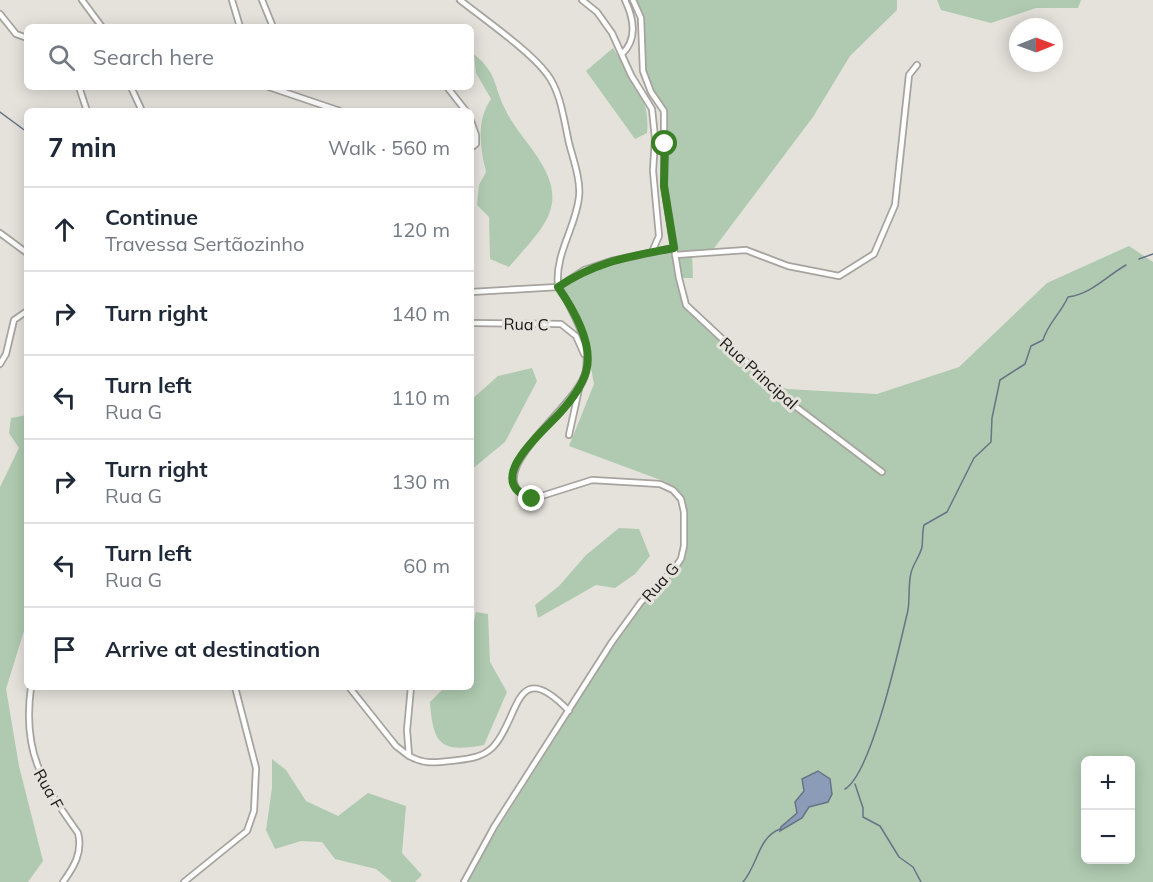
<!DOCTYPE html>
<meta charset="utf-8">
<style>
body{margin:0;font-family:Mulish,sans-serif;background:#f6f6f7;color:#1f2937}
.controls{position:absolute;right:18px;bottom:18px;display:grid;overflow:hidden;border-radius:9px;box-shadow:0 3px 15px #0003}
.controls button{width:54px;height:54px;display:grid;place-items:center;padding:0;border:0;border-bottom:2px solid #e0e1e3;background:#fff;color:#1f2937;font:30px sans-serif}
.compass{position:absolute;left:1009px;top:18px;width:54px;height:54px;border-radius:50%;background:#fff;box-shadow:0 3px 15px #0003;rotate:89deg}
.stop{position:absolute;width:18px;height:18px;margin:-14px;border:4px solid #398024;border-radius:50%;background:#fff}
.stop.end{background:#398024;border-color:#fff;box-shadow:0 2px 6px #0008}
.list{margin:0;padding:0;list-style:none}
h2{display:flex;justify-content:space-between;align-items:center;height:78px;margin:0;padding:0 24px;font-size:26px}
h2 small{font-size:20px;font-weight:400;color:#747a83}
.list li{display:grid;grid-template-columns:39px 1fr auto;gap:18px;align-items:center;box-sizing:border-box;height:84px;padding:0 24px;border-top:2px solid #e0e1e3}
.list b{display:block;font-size:22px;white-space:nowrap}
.list p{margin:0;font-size:20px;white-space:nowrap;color:#747a83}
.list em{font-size:20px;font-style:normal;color:#747a83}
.icon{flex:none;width:33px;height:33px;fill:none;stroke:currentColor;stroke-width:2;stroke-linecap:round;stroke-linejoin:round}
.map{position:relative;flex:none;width:1153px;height:882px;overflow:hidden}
.search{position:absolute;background:#fff;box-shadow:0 3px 15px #0003;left:24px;top:24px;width:450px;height:66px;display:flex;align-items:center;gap:15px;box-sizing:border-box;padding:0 21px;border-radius:9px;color:#747a83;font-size:22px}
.panel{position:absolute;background:#fff;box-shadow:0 3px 15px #0003;left:24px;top:108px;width:450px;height:582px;border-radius:9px}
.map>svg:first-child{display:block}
</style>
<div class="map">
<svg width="1153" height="882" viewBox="0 0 1153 882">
<rect width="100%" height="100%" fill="#e5e2dc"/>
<path fill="#afcab0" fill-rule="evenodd" d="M633,0H897V10L850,56L813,117L712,251L692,253L693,278H679L686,305L768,382L787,389L877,394L959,367L1047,283L1129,246L1153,262V882H464L641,602L681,559L685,498L666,482L569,446L594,384L586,342L558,287L584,270L673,248L664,186V111L651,92L643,71L641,18ZM1086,760H1130V860H1086Z
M937,0H1081L1078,8H1036L991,23L941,10Z
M613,48C631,76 651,99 647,133L635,139L586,71Z
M474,54C498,74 493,85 505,109C512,124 524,138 534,152C572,205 545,225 509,267L490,259L489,217L477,205L479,185L486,172C480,147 476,121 491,99L476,73Z
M532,368L537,381L505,442L471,470V400L498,376Z
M27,415V621L6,689L19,766L43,861L28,882H0V487L19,448L9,433L11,418Z
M619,528L639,529L650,556L635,574L615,588L596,585L538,618L535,605L559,586L586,555Z
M476,612L488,614L490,662L507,692L484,745C441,753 433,745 430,702L445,687H471V634Z
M272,759L286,770L306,801L338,816L368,793L406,806L402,853L422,875L415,882H392L376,869L335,859L322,842L301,841L275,849L266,830L272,788Z"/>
<path fill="#8a9cb7" stroke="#687486" stroke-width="1.5" d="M818,771L830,779L832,794L828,802L809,807L802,818L780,831L781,827L797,813L795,802L804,791L802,779Z"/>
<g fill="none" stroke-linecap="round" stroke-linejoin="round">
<path stroke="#687486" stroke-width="1.5" d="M0,112L27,132
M1139,259L1153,254
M855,784L863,808V817L880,826L899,857L913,867L921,882
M845,789C872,773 900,644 908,610C910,598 908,585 911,573C913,564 920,556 922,547C923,540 922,533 924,525L947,512L974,458L991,442L992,418L1000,380L1025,364L1031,346L1043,340C1048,323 1061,313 1068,297C1093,293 1105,277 1126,265
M743,882C758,865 758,837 780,829"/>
<defs>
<path id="street" d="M82,0L102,27
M232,0L240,27
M262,0L273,27
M460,0C484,19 530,51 547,74C561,92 564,121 569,143C573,159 581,180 579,197C576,227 555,253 558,285C559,290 564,296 567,301C578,323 590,344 586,370C582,404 471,477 532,499L592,480L660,484L673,490L681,499L684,512V546L681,559L674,569L641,602L612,642L494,827L464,882
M582,0L597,12L612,33L631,75L652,109L655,138L653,171L659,236L652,252
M633,0L641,18L643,71L651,92L664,111V186L679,278L686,305L791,403L882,472
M0,14L16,34L27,38
M622,54C638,39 634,19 625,0
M79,87L87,111
M131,87L142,111
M269,87L340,111
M447,87L466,111
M471,121L476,135V144L471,148
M0,233L27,253
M675,255L746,250L788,266L839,276L874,254L895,205L909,75L917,65
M471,292L558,287L584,270L611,261L673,248
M471,323L561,324L576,336L584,354
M0,364L6,354L14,320L27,311
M569,435L579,389
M31,687C22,752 42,782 78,833C83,852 74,867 63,882
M349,687L396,746L409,756
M411,687L407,730L409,756C424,764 434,763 450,761C465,759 481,759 493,747C520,719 514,654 569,711
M184,882L247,831L254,811L256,768L235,687"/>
</defs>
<use href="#street" stroke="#a7a49f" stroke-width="8"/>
<use href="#street" stroke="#fff" stroke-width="4.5"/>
</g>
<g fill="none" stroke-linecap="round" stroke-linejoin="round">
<path stroke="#398024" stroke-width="8" d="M532,499C482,482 541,433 558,415C569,403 582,387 586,372C594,344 574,310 558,287C597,261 628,257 674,248L664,186L665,144"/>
</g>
<g text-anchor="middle" stroke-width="6" stroke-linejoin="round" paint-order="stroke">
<g font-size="16" fill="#181715" stroke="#e5e2dc">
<text transform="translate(526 324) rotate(1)" y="6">Rua C</text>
<text transform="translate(759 373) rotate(42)" y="6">Rua Principal</text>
<text transform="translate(660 582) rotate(-48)" y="6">Rua G</text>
<text transform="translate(49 789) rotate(61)" y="6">Rua F</text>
</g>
</g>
</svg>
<div class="controls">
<button>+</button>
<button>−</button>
</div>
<svg class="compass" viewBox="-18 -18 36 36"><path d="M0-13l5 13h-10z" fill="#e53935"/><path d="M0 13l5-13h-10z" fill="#747a83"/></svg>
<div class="stop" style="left:665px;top:144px"></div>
<div class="stop end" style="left:532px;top:499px"></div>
<div class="search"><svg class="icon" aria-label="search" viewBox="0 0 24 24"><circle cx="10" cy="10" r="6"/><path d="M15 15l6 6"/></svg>Search here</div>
<section class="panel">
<h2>7 min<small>Walk · 560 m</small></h2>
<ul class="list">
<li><svg class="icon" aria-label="ahead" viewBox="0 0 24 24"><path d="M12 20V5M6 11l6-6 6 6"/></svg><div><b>Continue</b><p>Travessa Sertãozinho</p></div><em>120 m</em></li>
<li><svg class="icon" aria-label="right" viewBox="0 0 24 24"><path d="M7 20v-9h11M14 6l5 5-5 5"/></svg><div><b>Turn right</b></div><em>140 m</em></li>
<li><svg class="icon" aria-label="left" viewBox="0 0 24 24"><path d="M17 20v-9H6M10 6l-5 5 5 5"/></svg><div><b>Turn left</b><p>Rua G</p></div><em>110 m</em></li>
<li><svg class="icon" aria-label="right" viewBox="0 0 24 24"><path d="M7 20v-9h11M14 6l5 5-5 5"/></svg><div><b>Turn right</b><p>Rua G</p></div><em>130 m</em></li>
<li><svg class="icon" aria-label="left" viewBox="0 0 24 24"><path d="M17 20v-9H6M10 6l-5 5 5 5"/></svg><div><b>Turn left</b><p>Rua G</p></div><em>60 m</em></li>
<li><svg class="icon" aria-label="arrive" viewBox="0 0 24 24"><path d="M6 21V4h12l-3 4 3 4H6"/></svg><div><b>Arrive at destination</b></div></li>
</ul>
</section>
</div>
